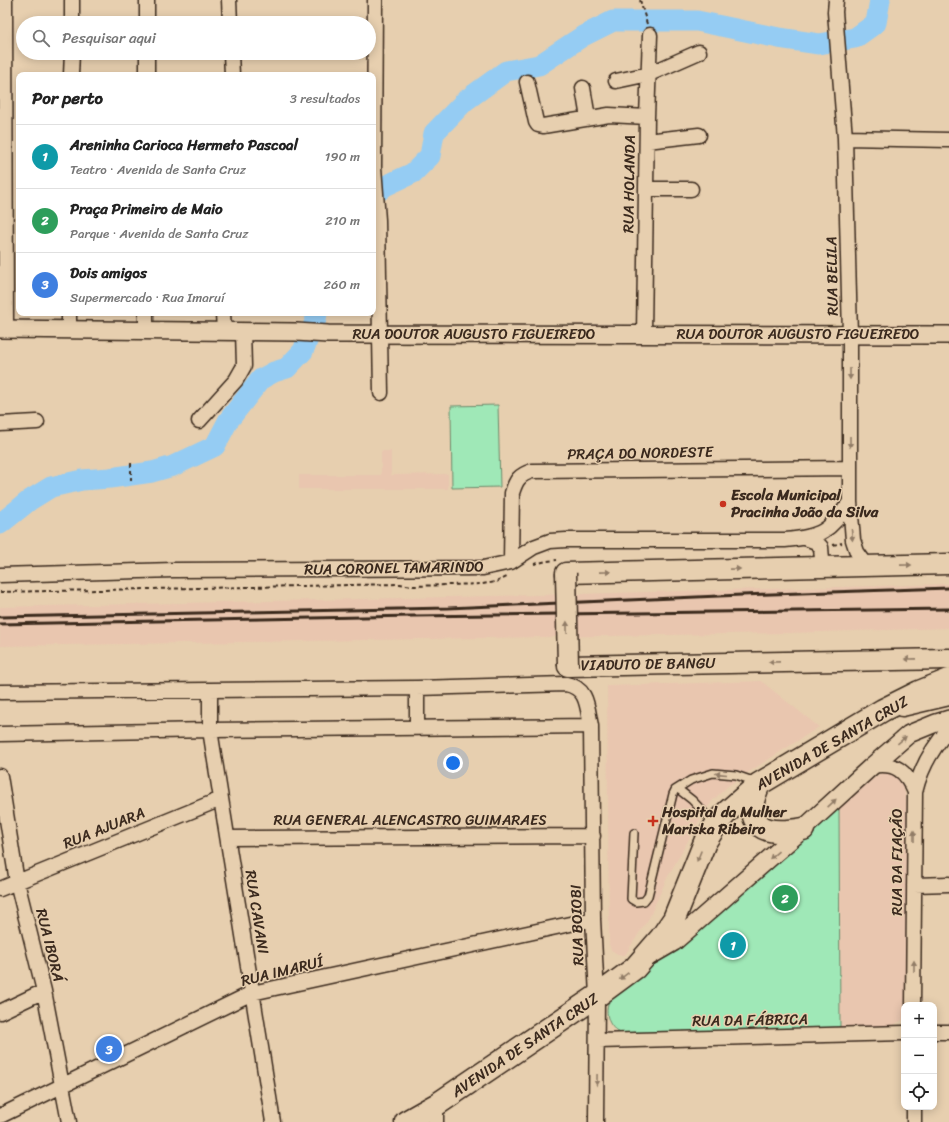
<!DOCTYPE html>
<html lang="pt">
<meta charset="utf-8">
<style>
body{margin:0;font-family:Sriracha,sans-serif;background:#f6f6f6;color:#222}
.controls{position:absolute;right:12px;bottom:12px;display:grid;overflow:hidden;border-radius:8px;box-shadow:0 2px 10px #0003}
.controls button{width:36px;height:36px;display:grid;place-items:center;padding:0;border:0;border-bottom:1px solid #e0e0e0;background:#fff;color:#222;font:20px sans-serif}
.you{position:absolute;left:453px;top:763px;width:14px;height:14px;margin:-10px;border:3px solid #fff;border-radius:50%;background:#1a73e8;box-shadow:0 0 0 6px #1a73e833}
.badge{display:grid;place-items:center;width:26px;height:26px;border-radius:50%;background:#c8321e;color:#fff;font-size:13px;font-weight:700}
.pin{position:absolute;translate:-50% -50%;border:2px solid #fff;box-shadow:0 1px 4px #0006}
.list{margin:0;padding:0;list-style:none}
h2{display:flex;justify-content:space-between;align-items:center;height:52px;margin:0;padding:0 16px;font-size:17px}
h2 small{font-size:13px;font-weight:400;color:#767676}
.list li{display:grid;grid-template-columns:26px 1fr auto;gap:12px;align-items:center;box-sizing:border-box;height:64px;padding:0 16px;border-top:1px solid #e0e0e0}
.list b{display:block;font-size:15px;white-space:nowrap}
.list p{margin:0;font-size:13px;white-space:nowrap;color:#767676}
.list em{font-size:13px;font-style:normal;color:#767676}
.icon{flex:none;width:22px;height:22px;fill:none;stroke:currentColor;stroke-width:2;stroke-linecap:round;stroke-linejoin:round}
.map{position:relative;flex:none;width:949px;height:1122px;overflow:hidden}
.search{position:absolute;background:#fff;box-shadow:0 2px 10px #0003;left:16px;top:16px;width:360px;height:44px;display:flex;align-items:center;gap:10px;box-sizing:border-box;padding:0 14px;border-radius:22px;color:#767676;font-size:15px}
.panel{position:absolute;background:#fff;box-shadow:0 2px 10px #0003;left:16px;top:72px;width:360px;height:244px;border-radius:8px}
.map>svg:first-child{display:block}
</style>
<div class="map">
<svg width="949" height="1122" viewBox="0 0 949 1122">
<rect width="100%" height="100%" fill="#e7cfaf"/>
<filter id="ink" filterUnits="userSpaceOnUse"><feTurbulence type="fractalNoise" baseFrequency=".025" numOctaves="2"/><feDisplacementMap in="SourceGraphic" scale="8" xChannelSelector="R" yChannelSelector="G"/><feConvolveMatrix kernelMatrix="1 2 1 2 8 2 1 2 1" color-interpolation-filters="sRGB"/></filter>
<g filter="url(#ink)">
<path fill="#e9c6af" d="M381,451H391V475L448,474V489H299V475H381Z
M949,584V628L789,633L0,646V607L540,595Z
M761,681L819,727L741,777L728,786L713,800L703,814L667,878L649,918L625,955H619L611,950L609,944L607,686Z
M885,770L896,772L904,787L906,799L909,874L908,1005H904V1019L892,1026L887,1027H840L839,806Z"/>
<path fill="#9fe8b7" stroke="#6d896a" d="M498,405L500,487L452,488L451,406Z
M839,806L840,1027L628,1035C611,1033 603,1016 609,1001Z"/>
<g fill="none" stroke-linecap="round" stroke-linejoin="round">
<path stroke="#95ccf3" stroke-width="21" d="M373,196L385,186L413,173L430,156L434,133L465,101L506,71L539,65L583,36L613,21H697L779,38L819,44L855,38L876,23L880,0
M0,524L30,500L51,487L82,480L110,478L152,472L173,466L215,446L228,421L261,379L274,372L287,368L303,351L316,319L317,313"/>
<defs>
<path id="service" d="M678,789L692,800L714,823
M634,833L631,899L636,902L644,901L648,896L673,794L675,790L691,780L713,773L736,775L756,782"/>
<path id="minor" d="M5,0L6,329
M229,0L230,23
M375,0L374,167L378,220L381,393
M836,0L835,12L845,138L850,335V502L853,540L857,552L867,566
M72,23V0
M147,23V0
M231,53L232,75
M71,75L72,53
M147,75V53
M616,81L649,74L699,52
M527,82L536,122L538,125L543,126L609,115L647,117
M583,88L588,118
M845,138L949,140
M647,141L699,135
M646,189H691
M223,313L224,331
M69,330V313
M146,330V313
M644,334L647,117L650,35
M199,421L236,380L244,366L243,331
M0,424L37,422
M805,538L816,542L821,547L822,560L819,564L812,567
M511,562L512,493C516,480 519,475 532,471L850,468
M0,575L174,570L483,568L511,562L534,547L550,541L566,540H785C822,537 829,531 850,502
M417,688V728
M210,690V730L273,1122
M0,692L417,688L566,684C588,688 587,707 591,726L210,730L0,734
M591,726L593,919L597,996L596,1122
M872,766C896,762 906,771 915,792
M0,776L17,882L44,991L69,1122
M228,838L593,836
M914,885L949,884
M0,889L221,799
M913,1005L915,792C921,767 932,748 949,729
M0,1012L44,991
M934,1032H949
M598,1041L904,1033
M914,1107V1122
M0,1116L252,993L593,919
M436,1122V1105"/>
<path id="tertiary" d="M0,329L296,332L328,334L949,335
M650,956L674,942L803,829L872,766L909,734L936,723L949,719"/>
<path id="secondary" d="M566,573L949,564
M568,666L949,659
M902,706L949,695"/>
<path id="primary" d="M759,784C757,789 754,796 753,802C749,836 781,833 803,829
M406,1122L436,1105L597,996L635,968L661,938L674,919L705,842L716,825L727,812L759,784L883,710L919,692L949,680"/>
</defs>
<use href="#service" stroke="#3b2a1e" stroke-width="10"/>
<use href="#minor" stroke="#3b2a1e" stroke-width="17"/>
<use href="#tertiary" stroke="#3b2a1e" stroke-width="20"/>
<use href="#secondary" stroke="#3b2a1e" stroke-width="23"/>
<use href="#primary" stroke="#3b2a1e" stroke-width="25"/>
<path stroke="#3b2a1e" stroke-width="2" stroke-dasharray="4 3" stroke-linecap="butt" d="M640,0L647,24
M131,463V484
M833,545L842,543
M534,564L547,561L557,560
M0,592L400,584L413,586L482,584L496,582L507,577"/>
<use href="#service" stroke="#e7cfaf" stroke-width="7"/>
<use href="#minor" stroke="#e7cfaf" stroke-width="14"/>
<use href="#tertiary" stroke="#e7cfaf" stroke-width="17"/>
<use href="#secondary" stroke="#e7cfaf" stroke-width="20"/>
<use href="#primary" stroke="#e7cfaf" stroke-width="22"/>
<path stroke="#3b2a1e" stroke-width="3" d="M0,617L448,608L742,595L949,588
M0,624L413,616L949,609"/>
<defs>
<path id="secondary-bridge" d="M566,573L568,666"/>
</defs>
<use href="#secondary-bridge" stroke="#3b2a1e" stroke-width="23" stroke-linecap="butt"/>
<use href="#secondary-bridge" stroke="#e7cfaf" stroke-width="20"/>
</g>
<defs><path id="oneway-solid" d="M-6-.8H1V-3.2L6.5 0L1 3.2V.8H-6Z"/></defs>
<g fill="#917c66">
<use href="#oneway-solid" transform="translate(850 374) rotate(90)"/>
<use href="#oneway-solid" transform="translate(850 442) rotate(90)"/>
<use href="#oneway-solid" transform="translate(852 535) rotate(85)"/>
<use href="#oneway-solid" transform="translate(906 565) rotate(-1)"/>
<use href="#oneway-solid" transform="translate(735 569) rotate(-1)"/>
<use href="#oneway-solid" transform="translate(605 572) rotate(-1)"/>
<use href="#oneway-solid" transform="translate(567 627) rotate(-91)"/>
<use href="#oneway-solid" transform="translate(910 659) rotate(179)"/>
<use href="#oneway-solid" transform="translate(774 662) rotate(179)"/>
<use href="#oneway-solid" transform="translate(902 740) rotate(-40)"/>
<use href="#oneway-solid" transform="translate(721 774) rotate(-175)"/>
<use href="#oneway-solid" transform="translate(832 803) rotate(-43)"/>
<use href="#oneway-solid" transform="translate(914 836) rotate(-90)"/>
<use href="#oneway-solid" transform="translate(774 855) rotate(139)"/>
<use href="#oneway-solid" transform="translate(699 856) rotate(112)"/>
<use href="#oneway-solid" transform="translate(914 966) rotate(-90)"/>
<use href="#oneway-solid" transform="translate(624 976) rotate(143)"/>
<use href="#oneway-solid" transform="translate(597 1080) rotate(91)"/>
</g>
</g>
<g fill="#c8321e" stroke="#e7cfaf" stroke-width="1.5">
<circle cx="723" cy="504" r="4"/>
<path d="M651 815h4v4h4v4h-4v4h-4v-4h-4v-4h4z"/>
</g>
<g text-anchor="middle" stroke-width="3" stroke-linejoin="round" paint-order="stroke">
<g font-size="15" fill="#3b2a1e" stroke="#e7cfaf">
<text transform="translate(629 184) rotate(-89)" y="5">RUA HOLANDA</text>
<text transform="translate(832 276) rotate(-91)" y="5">RUA BELILA</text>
<text x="474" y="339">RUA DOUTOR AUGUSTO FIGUEIREDO</text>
<text x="798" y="339">RUA DOUTOR AUGUSTO FIGUEIREDO</text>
<text transform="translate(640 453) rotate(-1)" y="5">PRAÇA DO NORDESTE</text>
<text transform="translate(394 568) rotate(-1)" y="5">RUA CORONEL TAMARINDO</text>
<text transform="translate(648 664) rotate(-1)" y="5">VIADUTO DE BANGU</text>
<text transform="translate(832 743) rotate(-30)" y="5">AVENIDA DE SANTA CRUZ</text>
<text x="410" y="825">RUA GENERAL ALENCASTRO GUIMARAES</text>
<text transform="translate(104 828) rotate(-22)" y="5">RUA AJUARA</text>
<text transform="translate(897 862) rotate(-90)" y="5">RUA DA FIAÇÃO</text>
<text transform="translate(257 912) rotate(81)" y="5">RUA CAVANI</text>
<text transform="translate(577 925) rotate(-92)" y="5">RUA BOIOBI</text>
<text transform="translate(50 945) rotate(76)" y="5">RUA IBORÁ</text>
<text transform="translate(282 971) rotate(-14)" y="5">RUA IMARUÍ</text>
<text transform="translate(750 1020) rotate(-1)" y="5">RUA DA FÁBRICA</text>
<text transform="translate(525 1045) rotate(-34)" y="5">AVENIDA DE SANTA CRUZ</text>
</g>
<g font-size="15" font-weight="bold" fill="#3b2a1e" stroke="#e7cfaf" text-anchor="start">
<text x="731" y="500">Escola Municipal<tspan x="731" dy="17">Pracinha João da Silva</tspan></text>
<text x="662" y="817">Hospital da Mulher<tspan x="662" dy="17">Mariska Ribeiro</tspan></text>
</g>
</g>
</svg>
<div class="controls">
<button>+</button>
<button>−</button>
<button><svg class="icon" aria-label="locate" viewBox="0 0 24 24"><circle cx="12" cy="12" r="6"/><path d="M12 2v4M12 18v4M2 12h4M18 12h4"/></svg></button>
</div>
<div class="you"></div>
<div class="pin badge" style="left:733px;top:945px;background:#0f9aa8">1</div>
<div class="pin badge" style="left:785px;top:898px;background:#2e9e5b">2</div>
<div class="pin badge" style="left:109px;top:1049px;background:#3f7fe0">3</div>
<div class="search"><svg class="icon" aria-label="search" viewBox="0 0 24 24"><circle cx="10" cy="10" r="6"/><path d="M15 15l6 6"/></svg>Pesquisar aqui</div>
<section class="panel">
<h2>Por perto<small>3 resultados</small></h2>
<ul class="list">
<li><span class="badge" style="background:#0f9aa8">1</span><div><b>Areninha Carioca Hermeto Pascoal</b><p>Teatro · Avenida de Santa Cruz</p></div><em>190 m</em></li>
<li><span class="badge" style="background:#2e9e5b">2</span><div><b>Praça Primeiro de Maio</b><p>Parque · Avenida de Santa Cruz</p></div><em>210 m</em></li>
<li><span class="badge" style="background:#3f7fe0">3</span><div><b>Dois amigos</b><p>Supermercado · Rua Imaruí</p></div><em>260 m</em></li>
</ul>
</section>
</div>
